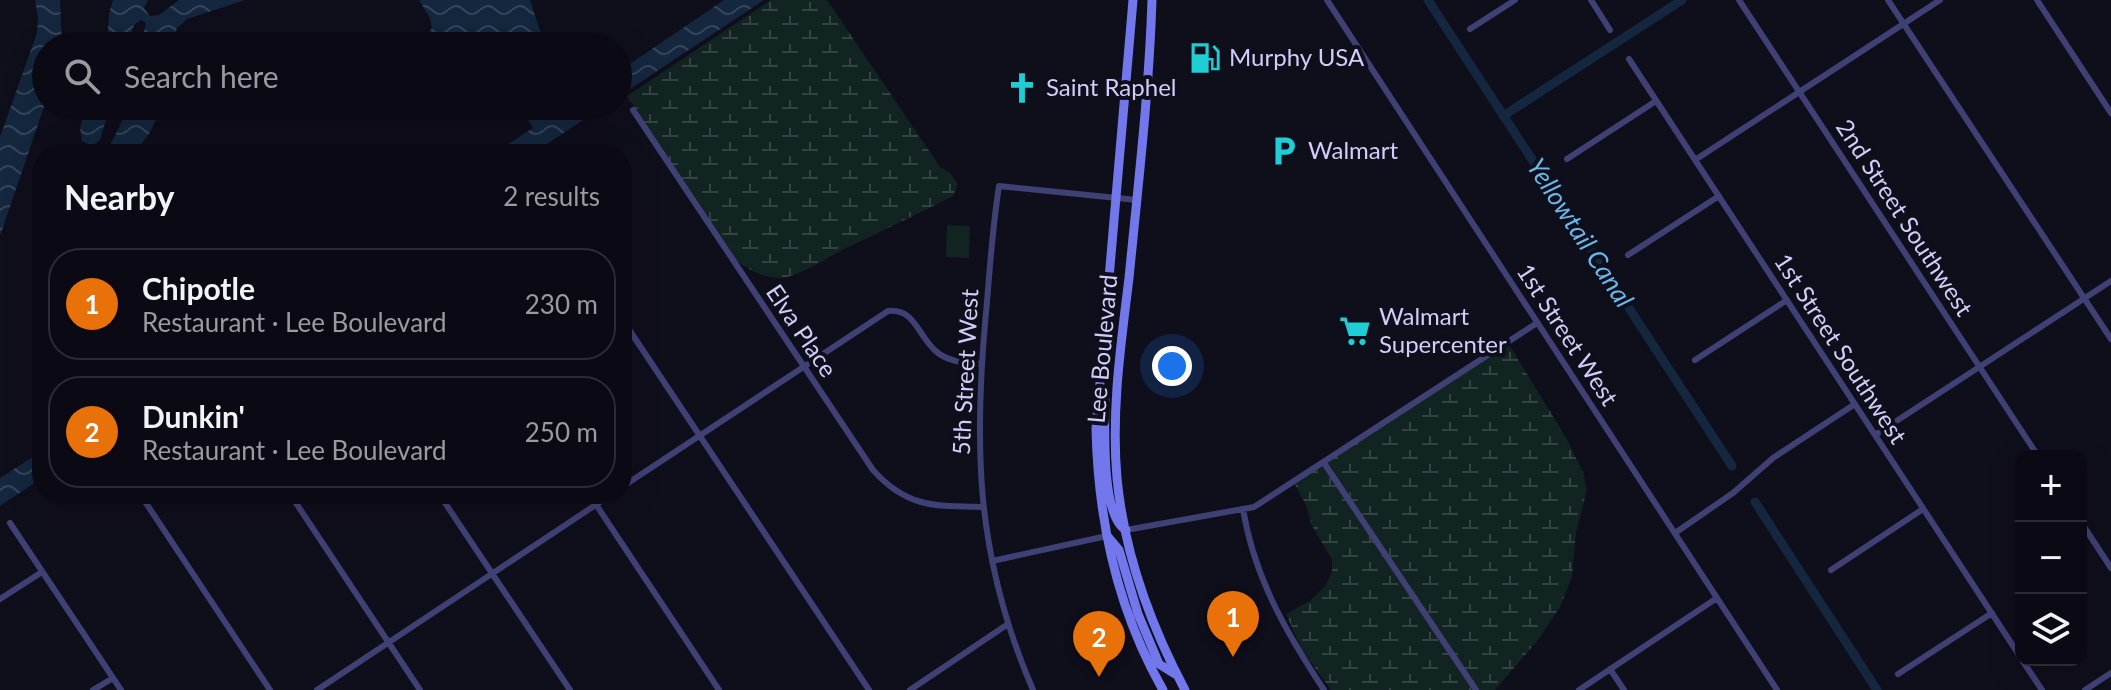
<!DOCTYPE html>
<meta charset="utf-8">
<style>
body{margin:0;font-family:Lato,sans-serif;background:#191822;color:#f1f3f6}
.controls{position:absolute;right:24px;bottom:24px;display:grid;overflow:hidden;border-radius:16px;box-shadow:0 8px 32px #0002}
.controls button{width:72px;height:72px;display:grid;place-items:center;padding:0;border:0;border-bottom:2px solid #2b2b34;background:#0b0a14;color:#f1f3f6;font:40px sans-serif}
.you{position:absolute;left:1172px;top:366px;width:28px;height:28px;margin:-20px;border:6px solid #fff;border-radius:50%;background:#1a73e8;box-shadow:0 0 0 12px #1a73e833}
.badge{display:grid;place-items:center;width:52px;height:52px;border-radius:50%;background:#db2777;color:#fff;font-size:26px;font-weight:700}
.pin{position:absolute;translate:-50% -66px;filter:drop-shadow(0 2px 4px #0008)}
.pin::after{content:'';position:absolute;top:42px;width:28px;height:24px;background:inherit;clip-path:polygon(0 0,100% 0,50% 100%)}
.list{margin:0;padding:0;list-style:none}
h2{display:flex;justify-content:space-between;align-items:center;height:104px;margin:0;padding:0 32px;font-size:34px}
h2 small{font-size:26px;font-weight:400;color:#9a9aa0}
.list li{display:grid;grid-template-columns:52px 1fr auto;gap:24px;align-items:center;box-sizing:border-box;height:112px;margin:0 16px 16px;padding:0 16px;border:2px solid #2b2b34;border-radius:32px}
.list b{display:block;font-size:30px;white-space:nowrap}
.list p{margin:0;font-size:26px;white-space:nowrap;color:#9a9aa0}
.list em{font-size:26px;font-style:normal;color:#9a9aa0}
.icon{flex:none;width:44px;height:44px;fill:none;stroke:currentColor;stroke-width:2;stroke-linecap:round;stroke-linejoin:round}
.map{position:relative;flex:none;width:2111px;height:690px;overflow:hidden}
.search{position:absolute;background:#0b0a14;box-shadow:0 8px 32px #0002;left:32px;top:32px;width:600px;height:88px;display:flex;align-items:center;gap:20px;box-sizing:border-box;padding:0 28px;border-radius:44px;color:#9a9aa0;font-size:30px}
.panel{position:absolute;background:#0b0a14;box-shadow:0 8px 32px #0002;left:32px;top:144px;width:600px;height:360px;border-radius:32px}
.map>svg:first-child{display:block}
</style>
<div class="map">
<svg width="2111" height="690" viewBox="0 0 2111 690">
<defs>
<pattern id="wetland-marsh" width="20" height="14" patternUnits="userSpaceOnUse" patternTransform="scale(2)"><rect width="20" height="14" fill="#122422"/><path d="M1 5h8M5 5V1M11 12h8M15 12V8" fill="none" stroke="#334343"/></pattern>
<pattern id="water-waves" width="16" height="10" patternUnits="userSpaceOnUse" patternTransform="scale(2)"><rect width="16" height="10" fill="#14273e"/><path d="M0 5q4-4 8 0t8 0" fill="none" stroke="#35455b"/></pattern>
</defs>
<rect width="100%" height="100%" fill="#0f0e1b"/>
<path fill="url(#wetland-marsh)" d="M771,0H827L940,167L950,173L958,184L953,196C916,215 879,232 842,250C826,258 797,278 780,278C763,278 748,269 735,260L627,96Z
M1508,343L1565,436L1583,472L1587,490L1576,533L1572,577L1560,607L1538,640L1495,690H1331L1301,648L1286,614L1310,601L1326,585L1332,571V560L1311,524L1306,505L1294,483Z"/>
<path fill="#122422" d="M947,225L970,226L969,258L946,257Z"/>
<path fill="url(#water-waves)" d="M35,0H60L62,46H46V101L0,236V137L37,33L38,17Z
M113,0H148L144,8L150,16L159,15L179,0H245L187,19L177,28L171,46H141L146,23L141,20L134,25L127,46H107L109,14Z
M419,0H530L540,31L557,46H419L432,28L430,18Z
M724,0H764L618,97V72Z
M86,106H110L100,140L92,146L82,141L80,128Z
M130,106H161C150,135 142,158 106,153Z
M520,106H557L561,110L568,106H604L532,154H493L533,128Z
M42,451V478L0,506V478Z"/>
<g fill="none" stroke-linecap="round" stroke-linejoin="round">
<path stroke="#14273e" stroke-width="9" d="M1428,0L1732,466
M1503,116L1682,0
M1755,502L1877,690"/>
<path stroke="#3f4074" stroke-width="6" d="M1327,0L1777,690
M1591,0L1610,30
M1739,0L2038,456
M1888,0L2111,339
M2037,0L2111,113
M1470,29L1515,0
M1629,59L2021,658
M633,110L873,470C907,508 935,506 982,507
M1567,159L1656,101
M1695,160L1940,0
M1628,255L1719,196
M622,319L869,690
M1695,360L1787,300
M1875,435L2111,281
M1324,463L1476,690
M622,487L888,311C916,308 918,338 938,353C950,362 966,363 981,364
M140,494L270,690
M290,494L420,690
M439,494L570,690
M589,494L719,690
M1243,509C1254,577 1287,634 1324,690
M2081,522L2111,568
M10,523L121,690
M1126,530L1254,507L1537,323
M1675,533L1733,493L1773,458L1855,404
M992,561L1107,536
M1831,570L1923,509
M0,599L42,572
M2022,660L2042,690
M1610,669L1624,690
M1898,674L1992,613
M93,690L113,678
M317,690L612,494
M910,690L1008,624
M1033,690C975,556 973,444 987,302C990,263 993,224 999,186L1137,200
M1579,690L1717,598
M2085,690L2111,673"/>
<path stroke="#7277eb" stroke-width="9" d="M1133,0L1096,429C1098,520 1118,611 1163,690
M1152,0C1149,93 1138,186 1129,278C1121,344 1111,411 1117,478C1124,552 1150,624 1185,690
M1105,393C1105,422 1100,516 1126,530
M1108,537L1119,550L1138,614L1159,664L1175,674"/>
</g>
<defs>
<symbol id="fuel-bare" viewBox="-9 -9 18 18"><path d="M-5.5-6h7V0h2V4h1.3V-2.5L3-4.5l.8-.8L6-3V5H2.5V1h-1V6h-7ZM-4.2-4.7v3.2H.2V-4.7Z" fill="#1eced4" stroke="#0f0e1b" stroke-width="2.5" paint-order="stroke"/></symbol>
<symbol id="church-bare" viewBox="-9 -9 18 18"><path d="M-1.2-6h2.4v3.5h3.3v2.4h-3.3V6h-2.4V-.1h-3.3v-2.4h3.3Z" fill="#1eced4" stroke="#0f0e1b" stroke-width="2.5" paint-order="stroke"/></symbol>
<symbol id="parking-bare" viewBox="-9 -9 18 18"><path d="M-3.5-5.5H1a3.5 3.5 0 0 1 0 7H-1V5.5H-3.5ZM-1-3.4V-.6H.8a1.4 1.4 0 0 0 0-2.8Z" fill="#1eced4" stroke="#0f0e1b" stroke-width="2.5" paint-order="stroke"/></symbol>
<symbol id="supermarket-bare" viewBox="-9 -9 18 18"><path d="M-6-5.5h2.5l.6 2H6L4.5 2H-2.5L-4.4-4H-6ZM-1.5 3.2a1.3 1.3 0 1 0 .1 0ZM3 3.2a1.3 1.3 0 1 0 .1 0Z" fill="#1eced4" stroke="#0f0e1b" stroke-width="2.5" paint-order="stroke"/></symbol>
</defs>
<g fill-rule="evenodd">
<use href="#fuel-bare" x="1183" y="36" width="44" height="44"/>
<use href="#church-bare" x="1000" y="66" width="44" height="44"/>
<use href="#parking-bare" x="1262" y="129" width="44" height="44"/>
<use href="#supermarket-bare" x="1333" y="309" width="44" height="44"/>
</g>
<g text-anchor="middle" stroke-width="8" stroke-linejoin="round" paint-order="stroke">
<g font-size="24" fill="#d0cef8" stroke="#0f0e1b" text-anchor="start">
<text x="1229" y="66">Murphy USA</text>
<text x="1046" y="96">Saint Raphel</text>
<text x="1308" y="159">Walmart</text>
<text x="1379" y="325">Walmart<tspan x="1379" dy="28">Supercenter</tspan></text>
</g>
<g font-size="24" fill="#d0cef8" stroke="#0f0e1b">
<text transform="translate(1904 218) rotate(57)" y="8">2nd Street Southwest</text>
<text transform="translate(801 331) rotate(56)" y="8">Elva Place</text>
<text transform="translate(1567 335) rotate(57)" y="8">1st Street West</text>
<text transform="translate(1103 349) rotate(-85)" y="8">Lee Boulevard</text>
<text transform="translate(1840 349) rotate(57)" y="8">1st Street Southwest</text>
<text transform="translate(966 372) rotate(-87)" y="8">5th Street West</text>
</g>
<g font-size="26" font-style="italic" fill="#6ab7ea" stroke="#0f0e1b">
<text transform="translate(1580 233) rotate(57)" y="9">Yellowtail Canal</text>
</g>
</g>
</svg>
<div class="controls">
<button>+</button>
<button>−</button>
<button><svg class="icon" aria-label="layers" viewBox="0 0 24 24"><path d="M12 4l9 5-9 5-9-5zM3 14l9 5 9-5"/></svg></button>
</div>
<div class="you"></div>
<div class="pin badge" style="left:1233px;top:657px;background:#e8710a">1</div>
<div class="pin badge" style="left:1099px;top:677px;background:#e8710a">2</div>
<div class="search"><svg class="icon" aria-label="search" viewBox="0 0 24 24"><circle cx="10" cy="10" r="6"/><path d="M15 15l6 6"/></svg>Search here</div>
<section class="panel">
<h2>Nearby<small>2 results</small></h2>
<ul class="list">
<li><span class="badge" style="background:#e8710a">1</span><div><b>Chipotle</b><p>Restaurant · Lee Boulevard</p></div><em>230 m</em></li>
<li><span class="badge" style="background:#e8710a">2</span><div><b>Dunkin'</b><p>Restaurant · Lee Boulevard</p></div><em>250 m</em></li>
</ul>
</section>
</div>
